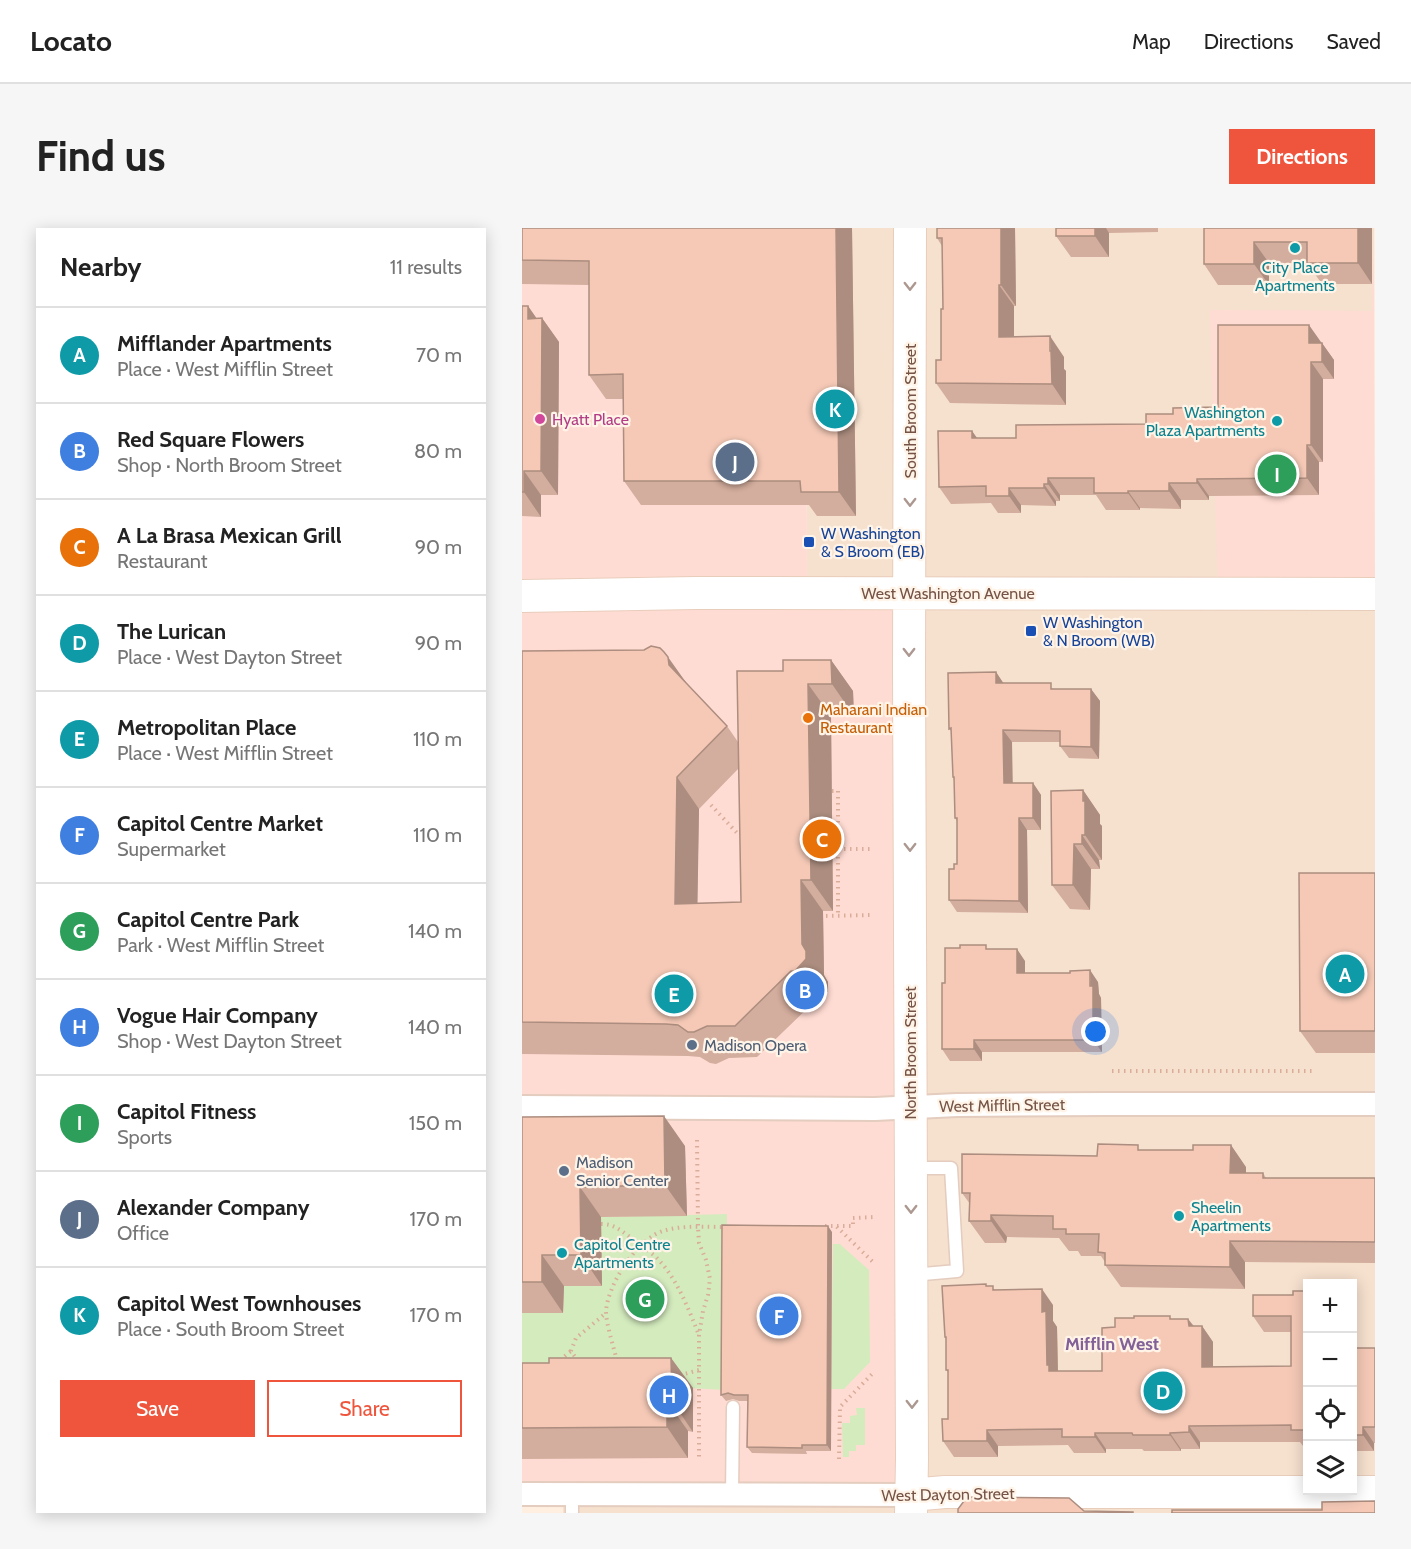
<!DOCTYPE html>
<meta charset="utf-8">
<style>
body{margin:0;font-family:Cabin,sans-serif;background:#f6f6f6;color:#222}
.controls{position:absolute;right:18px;bottom:18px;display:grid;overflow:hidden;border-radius:0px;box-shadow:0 3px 15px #0003}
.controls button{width:54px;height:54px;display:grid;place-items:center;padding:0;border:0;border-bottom:2px solid #e0e0e0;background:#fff;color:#222;font:30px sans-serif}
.you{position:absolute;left:574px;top:804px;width:21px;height:21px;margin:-15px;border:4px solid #fff;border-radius:50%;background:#1a73e8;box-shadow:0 0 0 9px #1a73e833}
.badge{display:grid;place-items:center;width:39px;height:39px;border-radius:50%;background:#ef553d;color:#fff;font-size:20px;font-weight:700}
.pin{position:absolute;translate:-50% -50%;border:3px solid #fff;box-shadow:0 2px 6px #0006}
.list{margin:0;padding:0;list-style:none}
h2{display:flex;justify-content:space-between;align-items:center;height:78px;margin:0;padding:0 24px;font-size:26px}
h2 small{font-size:20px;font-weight:400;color:#767676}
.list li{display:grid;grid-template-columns:39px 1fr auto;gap:18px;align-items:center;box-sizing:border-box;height:96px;padding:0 24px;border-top:2px solid #e0e0e0}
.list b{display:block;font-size:22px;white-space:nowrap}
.list p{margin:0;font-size:20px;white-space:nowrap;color:#767676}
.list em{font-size:20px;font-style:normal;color:#767676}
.actions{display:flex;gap:12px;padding:18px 24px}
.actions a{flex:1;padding:14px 0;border:2px solid #ef553d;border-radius:0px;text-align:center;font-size:21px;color:#ef553d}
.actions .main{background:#ef553d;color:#fff}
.icon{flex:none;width:33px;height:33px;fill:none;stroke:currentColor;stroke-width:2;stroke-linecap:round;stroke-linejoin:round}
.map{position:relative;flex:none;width:853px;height:1285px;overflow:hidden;border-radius:0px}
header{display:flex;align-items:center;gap:36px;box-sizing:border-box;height:84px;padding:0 30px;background:#fff;border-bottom:2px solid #e0e0e0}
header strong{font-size:28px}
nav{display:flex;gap:33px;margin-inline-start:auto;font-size:21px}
.intro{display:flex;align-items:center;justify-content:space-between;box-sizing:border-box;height:144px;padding:0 36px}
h1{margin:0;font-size:42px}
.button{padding:15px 27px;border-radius:0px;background:#ef553d;color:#fff;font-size:21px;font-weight:700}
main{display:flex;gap:36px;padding:0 36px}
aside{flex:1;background:#fff;border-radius:0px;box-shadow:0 3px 15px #0003}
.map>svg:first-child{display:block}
</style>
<header>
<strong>Locato</strong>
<nav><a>Map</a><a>Directions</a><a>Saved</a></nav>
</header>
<div class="intro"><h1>Find us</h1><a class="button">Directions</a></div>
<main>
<aside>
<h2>Nearby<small>11 results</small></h2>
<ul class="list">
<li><span class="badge" style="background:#0f9aa8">A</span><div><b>Mifflander Apartments</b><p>Place · West Mifflin Street</p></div><em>70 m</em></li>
<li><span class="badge" style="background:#3f7fe0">B</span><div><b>Red Square Flowers</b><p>Shop · North Broom Street</p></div><em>80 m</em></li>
<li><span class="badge" style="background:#e8710a">C</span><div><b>A La Brasa Mexican Grill</b><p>Restaurant</p></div><em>90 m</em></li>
<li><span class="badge" style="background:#0f9aa8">D</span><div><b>The Lurican</b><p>Place · West Dayton Street</p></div><em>90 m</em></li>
<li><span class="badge" style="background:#0f9aa8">E</span><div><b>Metropolitan Place</b><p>Place · West Mifflin Street</p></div><em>110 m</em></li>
<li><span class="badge" style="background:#3f7fe0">F</span><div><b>Capitol Centre Market</b><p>Supermarket</p></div><em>110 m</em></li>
<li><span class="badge" style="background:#2e9e5b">G</span><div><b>Capitol Centre Park</b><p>Park · West Mifflin Street</p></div><em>140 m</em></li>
<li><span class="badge" style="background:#3f7fe0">H</span><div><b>Vogue Hair Company</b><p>Shop · West Dayton Street</p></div><em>140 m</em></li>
<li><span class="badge" style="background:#2e9e5b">I</span><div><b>Capitol Fitness</b><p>Sports</p></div><em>150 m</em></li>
<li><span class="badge" style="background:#5c6f8a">J</span><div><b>Alexander Company</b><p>Office</p></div><em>170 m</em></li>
<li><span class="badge" style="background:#0f9aa8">K</span><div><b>Capitol West Townhouses</b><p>Place · South Broom Street</p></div><em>170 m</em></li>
</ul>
<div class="actions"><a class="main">Save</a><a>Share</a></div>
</aside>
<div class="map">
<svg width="853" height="1285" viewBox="0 0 853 1285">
<rect width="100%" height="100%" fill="#feefe0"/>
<path fill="#f6e0ce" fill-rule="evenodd" d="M284,0H852L851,83H688L853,366V1285H41V1267L285,365ZM786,1056H830V1262H786Z"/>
<path fill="#ffdcd3" d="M0,0H284L285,365H388V1267L0,1266Z
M852,0L853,366H696L688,82L850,83Z"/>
<path fill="#d4ebbe" d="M205,986L204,1162L166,1160L0,1166V1085H41L42,1058H75L79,989Z
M311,1016H318L320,1018L347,1042L348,1134L322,1161H309Z
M334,1180H343V1217H334V1223H327V1229H321L320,1195H328V1188L335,1187Z"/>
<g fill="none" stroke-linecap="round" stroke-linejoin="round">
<defs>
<path id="lane" d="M390,1047L435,1043L429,940H390
M210,1267L211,1179
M50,1285V1267"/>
<path id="street" d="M0,879L353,881L435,877L584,876H853
M0,1266L388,1267"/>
<path id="secondary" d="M388,0L387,442L390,1231L389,1285
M0,368L174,365L853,366
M388,1267L423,1264H853"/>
</defs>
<use href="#lane" stroke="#e4ccbe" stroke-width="15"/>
<use href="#street" stroke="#e4ccbe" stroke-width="26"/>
<use href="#secondary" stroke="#e9cdbb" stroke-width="34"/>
<path stroke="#d9ad99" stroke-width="4" stroke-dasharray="1.5 4.5" stroke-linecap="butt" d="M310,563H316V687
M189,577L216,606
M316,621H352
M298,688L352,687
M590,843H790
M175,912L176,999L177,1015L184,1032L188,1051L186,1067L181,1083L177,1107V1232
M79,996C92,996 98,1002 108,1009C116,1016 126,1022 134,1029C155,1050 166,1080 177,1107
M303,998H314L352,1035
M315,998H331V990L352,989
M38,1132L49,1123
M96,1132L94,1129C91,1117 84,1095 84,1083C86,1056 115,1011 141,1003C160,997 183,999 202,999
M56,1133L49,1123L54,1110L84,1085
M158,1147L177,1142
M317,1231L318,1179L351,1145"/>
<use href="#lane" stroke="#fff" stroke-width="12"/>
<use href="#street" stroke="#fff" stroke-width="22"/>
<use href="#secondary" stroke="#fff" stroke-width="32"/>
</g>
<path fill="#d3ad9d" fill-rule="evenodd" d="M0,0H330L334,288H295L287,277H119L102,253L101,171H84L67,147V57L0,56Z
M493,0L494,78H492V109L542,129V141L544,143V177L428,175L414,155L419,132L421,81L420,18L415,10Z
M534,0H636V4L587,5V29H549L534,8Z
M682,0H850V56H800L785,35H747V57H696L682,36Z
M0,78H6L14,90H20L37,114L36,267H19V289L0,288Z
M799,114L812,132V151H801V234H797V267L687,268V272H659V281L618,280V282H584L574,267H538V273H534V278L499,277V285H476L469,275L429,276L417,259L450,203L455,210H494L624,196L651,186L696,179Z
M0,423L163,454L205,498L216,514L261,443L309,432L331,463L332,488H309L311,683H301L302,747L306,754V763L295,775H291L235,829L207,830L194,836L188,835L178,829L166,828L0,826ZM217,540L219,674L175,675L177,581Z
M474,444L481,455L533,461H569L578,473L577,531L547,530L538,518V514H490V555H511L519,567V602H505L506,685L435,684L427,672L432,641L435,636V593L433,590L432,551L431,549L429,503L427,501Z
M561,562L578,587V596L580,598V632H577L578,641H569L568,682L548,681L530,657Z
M853,645V825H794L778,803Z
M466,721L503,733V745L576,754L577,766L579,770L580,824H460V833H428L420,821L423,755Z
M0,889L163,918L165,988L79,989L80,1058H42L41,1085H0Z
M619,922L724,939V945H741L744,950H853V1035L723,1034V1061L599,1059L583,1037V1034L579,1028H559L556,1023H547L537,1010L485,1009L484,1015H463L447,993L448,976L440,965L575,928Z
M310,1004L309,1223H284L285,1226L230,1225L225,1219L226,1173H217L211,1171L204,1173L199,1167Z
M465,1058L474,1062L531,1077V1093L535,1099L536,1143H580L593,1099L650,1091H666L672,1098H680L691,1114V1139L769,1138V1104H742L731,1088L771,1067L786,1063V1218H781L778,1214H678V1221H659V1223H622L620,1221H584V1225H552L546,1217L476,1218V1229H432L421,1213L426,1191V1144L424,1142V1111L423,1109Z
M831,1120H853V1215H852V1223H831Z
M149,1130L171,1160V1204L166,1203V1230L0,1231V1135H27Z"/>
<path fill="#ac8d7f" d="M314,0H330L334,288L317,264Z
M479,0H493L494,78L479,57Z
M573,0H584L587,5V29L573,8Z
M836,0H850V56L836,35Z
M732,14L747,35V57L732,36Z
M477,57L492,78V130L477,109Z
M6,78L20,98V90L37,114L36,267L19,243L6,91Z
M787,97L799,114V132L787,115Z
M528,108L542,129V141L544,143V177L530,156Z
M800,115L812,132V151L800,134Z
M789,134L801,151V234L789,217Z
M450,203L462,220L450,210Z
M785,217L797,234V267L785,250Z
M2,243L19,267V289L2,264Z
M526,250L538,267V273L526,256Z
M675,251L687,268V272L675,255Z
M647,255L659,272V281L647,263Z
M522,256L534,273V278L522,260Z
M487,260L499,277V285L487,268Z
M606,263L618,280V282L606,265Z
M146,429L168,460L147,437Z
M309,432L331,463L332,488L310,456Z
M474,444L482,456L474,455Z
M286,456L309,488L311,683L289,652Z
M569,461L578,473L577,531L569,519Z
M481,502L490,514L491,567L482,555Z
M155,549L177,581L175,708L153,676Z
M511,555L519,567V602L511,590Z
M561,562L578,587V596L580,598V632L563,607Z
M497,590L505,602L506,685L497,673Z
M560,607L577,632L578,641L560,616Z
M552,616L569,641L568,682L551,657Z
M279,652L301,683L302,747L306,754V763L295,775L273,743L280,716Z
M495,721L503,733V757L495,745Z
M568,742L576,754L577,766L579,770L580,824L571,812Z
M452,812L460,824V833L452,821Z
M142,888L163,918L165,988L143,957Z
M709,917L724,939V967L708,945Z
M58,959L79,989L80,1058L59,1027Z
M469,987L485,1009L484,1015L469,993Z
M306,998L310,1004L309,1223L305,1217Z
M708,1013L723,1034V1061L708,1039Z
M20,1027L42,1058L41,1085L20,1054Z
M520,1061L531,1077V1093L535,1099L536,1150L527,1143L525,1137L520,1084Z
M666,1091L678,1107L667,1098Z
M680,1098L691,1114V1155L680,1139Z
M149,1130L171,1160V1204L150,1173Z
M145,1173L166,1203V1230L145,1199Z
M667,1198L678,1214V1221L667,1204Z
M841,1199L852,1215V1223L841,1207Z
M465,1202L476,1218V1229L465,1213Z
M573,1205L584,1221V1225L573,1209Z
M648,1205L659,1221V1223L648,1207Z"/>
<path fill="#f5c9b6" stroke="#ac8d7f" stroke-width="1.5" d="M0,0H314L317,264H279L278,253H102L101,146L67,147V33L0,32Z
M415,0H479V57H477V109L528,108V123H529L530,156L414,155V132H419V81H421L420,10H415Z
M534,0H573V8H534Z
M682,0H836V35H785V14H732V36H682Z
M0,78H6V91L20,90L19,243H2V264H0Z
M696,97H787V115H800V134H789V217H785V250L675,251V255H647V263H606V265H572V250H526V256H522V260H487V268H464V258L417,259L416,203H450V210H494V197L624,196V186H651V180L696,179Z
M129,418L138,420L142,424L146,429L147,437L205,498L155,549L153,676L219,674L215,443H261V432H309L310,456H286L289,652H279L280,716L284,723V731L273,743H269L213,798H185L172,804H166L156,797L144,796L0,794V423L122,422Z
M474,444V455H529V461H569V519L538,518V503L481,502L482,555H511V590H497V673L427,672V641H432V636H435V590H433L432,549H431L429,500L427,501L426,445Z
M561,562V573H563V607H560V616H552L551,657H530L529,563Z
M777,645H853V803H778Z
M438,717H464V721H495V745H548V743L568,742V758H571V812H452V821H420V755H423V720H438Z
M142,888L143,957L58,959L59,1027H20V1054H0V889Z
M576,916L616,917V922H671V917H709L708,945H741V950H853V1014L708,1013V1039L583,1037V1025L576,1024L577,1006H544V1001H531V988L469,987V993H447L448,965H440V926L575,928Z
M200,997L306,998L305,1217H280V1220L225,1219L226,1167H212L206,1165L199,1167Z
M464,1056V1058H471V1062L520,1061V1084L524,1083L525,1137H527V1143H580V1100L593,1099V1090H612V1088H648V1091H666L667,1098H680V1139L769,1138V1088H731V1067H771V1063H786V1202H769V1197L667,1198V1204L648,1205V1207H611L610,1205H573V1209H540V1201L465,1202V1213H421L420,1191H426V1142H424V1109H423L420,1058Z
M831,1120H853V1199H841V1207H831Z
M27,1130H149L150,1173H145V1199L0,1200V1135H27Z
M445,1269L547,1270L562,1283L611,1284V1285H436V1281Z
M853,1273V1285H649H650V1282H800V1274Z"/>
<defs><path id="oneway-chevron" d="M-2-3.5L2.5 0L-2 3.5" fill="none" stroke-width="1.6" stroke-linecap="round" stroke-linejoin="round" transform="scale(1.5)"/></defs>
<g stroke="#ac9890">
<use href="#oneway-chevron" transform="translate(388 58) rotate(90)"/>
<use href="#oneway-chevron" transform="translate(388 274) rotate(90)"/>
<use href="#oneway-chevron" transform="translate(387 424) rotate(90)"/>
<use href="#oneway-chevron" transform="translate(388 619) rotate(90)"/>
<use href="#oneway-chevron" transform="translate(389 981) rotate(90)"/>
<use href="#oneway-chevron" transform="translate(390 1176) rotate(90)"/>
</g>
<g fill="#0f9aa8" stroke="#fff4e7" stroke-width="2">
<circle cx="773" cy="20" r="6"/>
<circle cx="755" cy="193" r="6"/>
<circle cx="657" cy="988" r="6"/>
<circle cx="40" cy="1025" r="6"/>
</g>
<circle fill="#d1479c" stroke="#fff4e7" stroke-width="2" cx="18" cy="191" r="6"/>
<g fill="#1a4fb4" stroke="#fff4e7" stroke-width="2">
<rect x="281" y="308" width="12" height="12" rx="3"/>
<rect x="503" y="397" width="12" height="12" rx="3"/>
</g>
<circle fill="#e8710a" stroke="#fff4e7" stroke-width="2" cx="286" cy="490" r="6"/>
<g fill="#5c6f8a" stroke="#fff4e7" stroke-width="2">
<circle cx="170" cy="817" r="6"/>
<circle cx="42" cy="943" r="6"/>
</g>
<g text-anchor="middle" stroke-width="4.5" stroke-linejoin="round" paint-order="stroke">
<g font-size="16" fill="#0d838f" stroke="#fff4e7" text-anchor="start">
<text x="773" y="45" text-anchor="middle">City Place<tspan x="773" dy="18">Apartments</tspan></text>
<text x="743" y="190" text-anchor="end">Washington<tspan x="743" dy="18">Plaza Apartments</tspan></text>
<text x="669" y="985">Sheelin<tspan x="669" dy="18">Apartments</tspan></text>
<text x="52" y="1022">Capitol Centre<tspan x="52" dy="18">Apartments</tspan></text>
</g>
<g font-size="16" fill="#755346" stroke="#fff4e7">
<text transform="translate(388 183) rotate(-90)" y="6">South Broom Street</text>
<text x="426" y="371">West Washington Avenue</text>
<text transform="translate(388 825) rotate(-90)" y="6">North Broom Street</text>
<text transform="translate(480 877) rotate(-1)" y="6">West Mifflin Street</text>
<text transform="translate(426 1266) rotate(-1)" y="6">West Dayton Street</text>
</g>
<g font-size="16" fill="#b23c85" stroke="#fff4e7" text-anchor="start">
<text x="30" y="197">Hyatt Place</text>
</g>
<g font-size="16" fill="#164399" stroke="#fff4e7" text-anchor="start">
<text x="299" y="311">W Washington<tspan x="299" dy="18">&amp; S Broom (EB)</tspan></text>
<text x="521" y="400">W Washington<tspan x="521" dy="18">&amp; N Broom (WB)</tspan></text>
</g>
<g font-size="16" fill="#c56008" stroke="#fff4e7" text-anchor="start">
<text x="298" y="487">Maharani Indian<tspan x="298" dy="18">Restaurant</tspan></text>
</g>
<g font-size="16" fill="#4e5e75" stroke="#fff4e7" text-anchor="start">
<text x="182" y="823">Madison Opera</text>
<text x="54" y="940">Madison<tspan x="54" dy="18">Senior Center</tspan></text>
</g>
<g font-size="18" font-weight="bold" fill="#826199" stroke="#fff4e7">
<text x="590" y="1122">Mifflin West</text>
</g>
</g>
</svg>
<div class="controls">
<button>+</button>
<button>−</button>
<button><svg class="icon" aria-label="locate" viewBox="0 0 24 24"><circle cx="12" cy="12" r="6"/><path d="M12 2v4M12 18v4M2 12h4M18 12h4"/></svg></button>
<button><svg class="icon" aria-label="layers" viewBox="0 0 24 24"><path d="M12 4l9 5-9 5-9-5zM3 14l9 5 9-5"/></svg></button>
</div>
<div class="you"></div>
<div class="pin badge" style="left:823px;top:746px;background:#0f9aa8">A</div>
<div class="pin badge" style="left:283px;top:762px;background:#3f7fe0">B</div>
<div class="pin badge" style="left:300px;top:611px;background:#e8710a">C</div>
<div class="pin badge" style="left:641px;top:1163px;background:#0f9aa8">D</div>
<div class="pin badge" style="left:152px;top:766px;background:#0f9aa8">E</div>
<div class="pin badge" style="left:257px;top:1088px;background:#3f7fe0">F</div>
<div class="pin badge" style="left:123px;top:1071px;background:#2e9e5b">G</div>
<div class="pin badge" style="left:147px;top:1167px;background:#3f7fe0">H</div>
<div class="pin badge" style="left:755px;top:246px;background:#2e9e5b">I</div>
<div class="pin badge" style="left:213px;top:234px;background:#5c6f8a">J</div>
<div class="pin badge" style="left:313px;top:181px;background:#0f9aa8">K</div>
</div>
</main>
